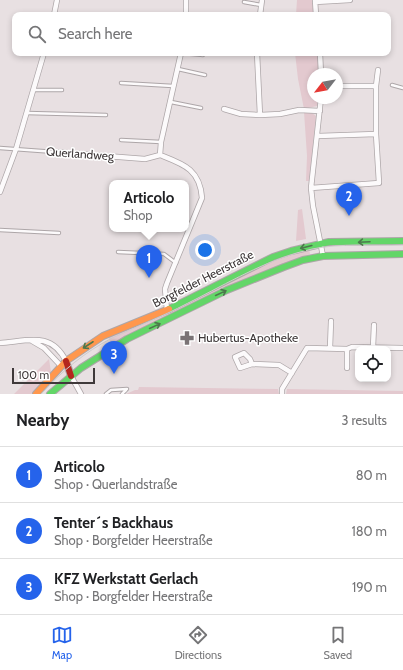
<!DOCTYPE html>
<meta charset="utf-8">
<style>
body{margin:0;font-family:Cabin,sans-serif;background:#f2f2f2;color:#202124}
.controls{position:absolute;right:12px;bottom:12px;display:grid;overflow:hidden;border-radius:8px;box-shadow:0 2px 6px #0003}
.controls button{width:36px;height:36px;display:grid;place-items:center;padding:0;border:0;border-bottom:1px solid #e0e0e0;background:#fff;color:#202124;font:20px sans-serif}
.compass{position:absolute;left:307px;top:68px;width:36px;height:36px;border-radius:50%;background:#fff;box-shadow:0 2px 6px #0003;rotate:239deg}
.scale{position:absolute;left:12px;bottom:10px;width:83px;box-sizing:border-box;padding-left:4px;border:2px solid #3f393a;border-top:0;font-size:11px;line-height:14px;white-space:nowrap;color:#3f393a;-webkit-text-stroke:3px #fff;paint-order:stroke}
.you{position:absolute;left:205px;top:250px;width:14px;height:14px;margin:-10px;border:3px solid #fff;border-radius:50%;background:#1a73e8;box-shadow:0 0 0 6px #1a73e833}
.badge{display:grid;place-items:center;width:26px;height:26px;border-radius:50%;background:#2563eb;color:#fff;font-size:13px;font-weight:700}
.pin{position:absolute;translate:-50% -33px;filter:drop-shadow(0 1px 2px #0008)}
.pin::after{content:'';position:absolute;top:21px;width:14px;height:12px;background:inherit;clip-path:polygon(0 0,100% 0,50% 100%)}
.popup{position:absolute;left:109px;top:180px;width:80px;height:52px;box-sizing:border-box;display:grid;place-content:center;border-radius:8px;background:#fff;filter:drop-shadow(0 1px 3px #0005);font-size:13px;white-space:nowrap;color:#757577}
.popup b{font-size:15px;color:#202124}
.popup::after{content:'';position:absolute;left:50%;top:100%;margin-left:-8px;border:8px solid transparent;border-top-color:#fff}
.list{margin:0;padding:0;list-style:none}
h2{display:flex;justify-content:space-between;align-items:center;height:52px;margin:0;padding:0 16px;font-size:17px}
h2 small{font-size:13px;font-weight:400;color:#757577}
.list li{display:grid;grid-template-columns:26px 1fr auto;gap:12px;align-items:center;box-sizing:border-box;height:56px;padding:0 16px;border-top:1px solid #e0e0e0}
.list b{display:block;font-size:15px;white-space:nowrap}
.list p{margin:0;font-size:13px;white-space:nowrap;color:#757577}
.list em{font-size:13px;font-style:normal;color:#757577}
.icon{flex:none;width:22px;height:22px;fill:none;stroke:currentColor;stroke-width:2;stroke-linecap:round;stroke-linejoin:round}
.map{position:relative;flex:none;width:403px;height:394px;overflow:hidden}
.search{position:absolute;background:#fff;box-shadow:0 2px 6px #0003;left:12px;right:12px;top:12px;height:44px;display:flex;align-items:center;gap:10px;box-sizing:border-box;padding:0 14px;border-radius:8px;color:#757577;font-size:15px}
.sheet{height:220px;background:#fff}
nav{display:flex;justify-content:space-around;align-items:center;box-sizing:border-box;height:56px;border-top:1px solid #e0e0e0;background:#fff;font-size:11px;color:#757577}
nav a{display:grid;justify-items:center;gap:2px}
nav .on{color:#2563eb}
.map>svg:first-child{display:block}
</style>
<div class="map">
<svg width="403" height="394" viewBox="0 0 403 394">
<rect width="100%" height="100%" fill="#e8e0e2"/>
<path fill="#e3c9cf" d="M297,0H312L314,15H296Z
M295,53H318V74H313V98H318L317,106L304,109L298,79Z
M304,112L312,113L316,116L309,181H306L307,156Z
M302,209L306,239L296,241L298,210Z
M309,248L310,254L287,263L128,336L112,345L108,337L140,324L269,260Z
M49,359L51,372L31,394H14Z
M139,387L278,389L279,394H126L135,390H138Z
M287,389L403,391V394H286Z"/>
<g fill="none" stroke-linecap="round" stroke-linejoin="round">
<defs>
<path id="lane" d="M244,2L261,5
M182,53L203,55
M178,69L205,75
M121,83L173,86
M392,85L403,88
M34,90H62
M171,102L201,108
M27,113L106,115
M121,140L161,142
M0,148L55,152
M0,230L59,233
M118,252L164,254L176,263
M106,394L111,390L127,389
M122,394L126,390"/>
<path id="street" d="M315,0L316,15
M315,2L350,0
M54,15L57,0
M186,15V0
M260,15L262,0
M257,53L260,115
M320,53L321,74
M337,86H376V134
M376,86L378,70
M321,98L311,188L313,206L323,256
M224,109L241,114L260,115L280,114L299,110L320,111
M55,152L145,159L160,155
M160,155C183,164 200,169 202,198L167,283L165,289L167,310
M160,155L161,142L181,53
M311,188L379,183L376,134L318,136
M0,192L16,149L44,53
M32,341L44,348L61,366
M0,343C28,341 51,331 66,361
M373,347L374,325
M330,348L331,321
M347,349V368
M252,364L250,359L244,353L235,357L240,368L252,364L279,365L292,373
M71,376L81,394
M282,394V389L307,348L347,349L352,347L403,348"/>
<path id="fast" d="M169,309L273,257L291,251L329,242L403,241
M50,394L81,368L127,339L227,290L284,267L303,260L323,256L403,254"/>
<path id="slow" d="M36,394L66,361L103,336L169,309"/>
<path id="jam" d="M66,361L71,376"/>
</defs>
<use href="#lane" stroke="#ada6a8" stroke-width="4.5"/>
<use href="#street" stroke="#ada6a8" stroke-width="6"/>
<use href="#fast" stroke="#ada6a8" stroke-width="8"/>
<use href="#slow" stroke="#ada6a8" stroke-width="8"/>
<use href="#jam" stroke="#ada6a8" stroke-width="8"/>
<use href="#lane" stroke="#fcfafb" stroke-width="2.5"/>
<use href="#street" stroke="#fcfafb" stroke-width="4.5"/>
<use href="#fast" stroke="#63d668" stroke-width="6"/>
<use href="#slow" stroke="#ff974d" stroke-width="6"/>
<use href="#jam" stroke="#b3261e" stroke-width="6"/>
<path stroke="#cecccc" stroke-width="1" d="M41,394C62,371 85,352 112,338C127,331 142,325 157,318C171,312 184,305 198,298C235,279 271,258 312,249C341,243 373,246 403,245"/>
</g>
<defs><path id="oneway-shaft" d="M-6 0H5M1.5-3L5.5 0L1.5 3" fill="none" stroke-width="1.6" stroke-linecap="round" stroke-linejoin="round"/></defs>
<g stroke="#4d784c">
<use href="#oneway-shaft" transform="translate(364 242) rotate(177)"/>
<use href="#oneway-shaft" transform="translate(306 247) rotate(166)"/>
<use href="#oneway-shaft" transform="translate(221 293) rotate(-25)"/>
<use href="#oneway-shaft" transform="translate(155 326) rotate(-25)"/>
<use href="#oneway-shaft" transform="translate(88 345) rotate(147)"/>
</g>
<defs>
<symbol id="pharmacy-bare" viewBox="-9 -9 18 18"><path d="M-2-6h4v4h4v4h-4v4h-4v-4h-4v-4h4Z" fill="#7a7375" stroke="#fff" stroke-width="2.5" paint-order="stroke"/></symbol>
</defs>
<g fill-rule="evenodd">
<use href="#pharmacy-bare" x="177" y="328" width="20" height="20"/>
</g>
<g text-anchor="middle" stroke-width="3" stroke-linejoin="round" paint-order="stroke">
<g font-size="12" fill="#3f393a" stroke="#fff">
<text transform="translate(80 154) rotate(4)" y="4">Querlandweg</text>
<text transform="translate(203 279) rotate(-27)" y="4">Borgfelder Heerstraße</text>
</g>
<g font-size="12" fill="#3f393a" stroke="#fff" text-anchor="start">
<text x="198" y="342">Hubertus-Apotheke</text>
</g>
</g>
</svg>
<div class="controls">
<button><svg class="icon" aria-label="locate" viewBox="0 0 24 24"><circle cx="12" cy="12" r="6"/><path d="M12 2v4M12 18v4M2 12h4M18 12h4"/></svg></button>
</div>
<svg class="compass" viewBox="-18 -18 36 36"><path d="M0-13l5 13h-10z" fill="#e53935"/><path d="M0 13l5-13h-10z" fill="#757577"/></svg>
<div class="scale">100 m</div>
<div class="you"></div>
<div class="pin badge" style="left:149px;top:278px">1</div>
<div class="popup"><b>Articolo</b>Shop</div>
<div class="pin badge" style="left:349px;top:216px">2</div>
<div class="pin badge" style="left:114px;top:374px">3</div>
<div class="search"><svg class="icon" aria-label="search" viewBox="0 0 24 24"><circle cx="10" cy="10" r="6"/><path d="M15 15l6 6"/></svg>Search here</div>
</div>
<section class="sheet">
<h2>Nearby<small>3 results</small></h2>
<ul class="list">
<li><span class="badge">1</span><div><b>Articolo</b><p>Shop · Querlandstraße</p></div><em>80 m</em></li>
<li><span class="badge">2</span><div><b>Tenter´s Backhaus</b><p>Shop · Borgfelder Heerstraße</p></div><em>180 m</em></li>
<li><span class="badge">3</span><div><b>KFZ Werkstatt Gerlach</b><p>Shop · Borgfelder Heerstraße</p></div><em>190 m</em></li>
</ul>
</section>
<nav>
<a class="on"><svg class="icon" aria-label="map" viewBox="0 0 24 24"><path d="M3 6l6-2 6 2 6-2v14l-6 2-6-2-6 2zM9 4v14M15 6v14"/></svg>Map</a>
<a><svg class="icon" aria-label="directions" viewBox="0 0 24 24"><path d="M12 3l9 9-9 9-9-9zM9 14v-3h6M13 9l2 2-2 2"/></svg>Directions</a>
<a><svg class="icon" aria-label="saved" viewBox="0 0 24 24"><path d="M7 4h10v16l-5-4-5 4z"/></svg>Saved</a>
</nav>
